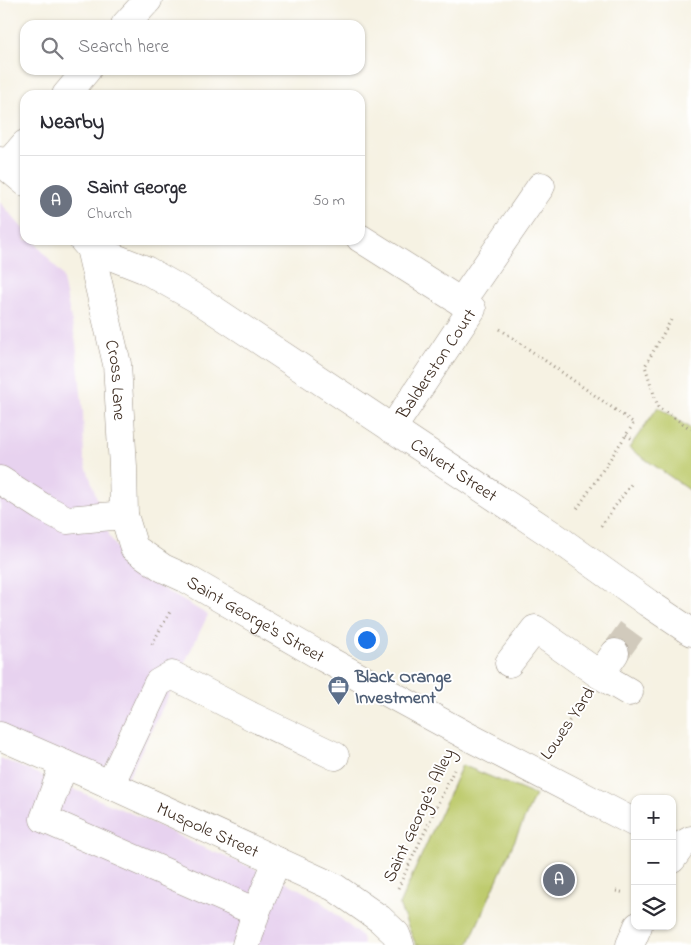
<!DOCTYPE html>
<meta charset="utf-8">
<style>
body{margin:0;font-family:"Indie Flower",sans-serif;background:#f2f2f3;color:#2b2b33}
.controls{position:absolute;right:15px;bottom:15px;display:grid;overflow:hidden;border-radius:10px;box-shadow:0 1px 4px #0004}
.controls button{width:45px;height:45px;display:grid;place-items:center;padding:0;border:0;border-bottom:1px solid #e1e1e2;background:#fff;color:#2b2b33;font:25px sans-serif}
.you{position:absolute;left:366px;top:639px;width:18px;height:18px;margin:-12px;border:4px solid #fff;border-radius:50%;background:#1a73e8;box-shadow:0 0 0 8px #1a73e833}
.badge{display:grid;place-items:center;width:32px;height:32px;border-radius:50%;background:#d1495b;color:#fff;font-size:16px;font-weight:700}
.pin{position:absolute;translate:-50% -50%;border:2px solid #fff;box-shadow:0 1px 5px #0006}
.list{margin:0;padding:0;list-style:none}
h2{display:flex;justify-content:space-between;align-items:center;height:65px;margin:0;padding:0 20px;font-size:21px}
h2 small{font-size:16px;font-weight:400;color:#7c7c81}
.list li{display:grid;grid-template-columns:32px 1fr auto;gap:15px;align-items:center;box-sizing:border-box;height:90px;padding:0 20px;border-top:1px solid #e1e1e2}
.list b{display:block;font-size:19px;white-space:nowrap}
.list p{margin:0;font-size:16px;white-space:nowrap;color:#7c7c81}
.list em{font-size:16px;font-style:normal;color:#7c7c81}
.icon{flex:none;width:28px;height:28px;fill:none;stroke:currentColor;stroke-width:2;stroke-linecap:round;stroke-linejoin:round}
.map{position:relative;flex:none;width:691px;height:945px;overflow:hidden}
.search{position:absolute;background:#fff;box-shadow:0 1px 4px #0004;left:20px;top:20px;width:345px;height:55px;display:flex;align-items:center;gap:12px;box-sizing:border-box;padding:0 18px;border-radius:15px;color:#7c7c81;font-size:19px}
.panel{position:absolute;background:#fff;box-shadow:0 1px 4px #0004;left:20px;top:90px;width:345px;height:155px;border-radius:15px}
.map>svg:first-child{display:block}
</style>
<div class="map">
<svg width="691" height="945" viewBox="0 0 691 945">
<rect width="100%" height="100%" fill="#fff"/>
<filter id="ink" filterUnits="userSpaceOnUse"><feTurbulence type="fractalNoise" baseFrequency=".02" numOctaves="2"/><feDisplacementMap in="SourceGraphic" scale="10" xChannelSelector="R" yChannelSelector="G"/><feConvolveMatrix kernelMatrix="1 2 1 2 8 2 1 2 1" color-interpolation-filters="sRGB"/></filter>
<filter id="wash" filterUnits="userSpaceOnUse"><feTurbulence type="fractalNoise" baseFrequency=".0096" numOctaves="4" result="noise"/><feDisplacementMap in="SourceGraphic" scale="20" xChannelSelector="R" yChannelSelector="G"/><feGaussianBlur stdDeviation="1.12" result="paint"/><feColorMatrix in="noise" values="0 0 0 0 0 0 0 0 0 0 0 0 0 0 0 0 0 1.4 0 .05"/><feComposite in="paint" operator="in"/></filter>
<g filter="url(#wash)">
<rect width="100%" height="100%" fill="#f6f2e3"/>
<path fill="#e7d2ef" d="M0,202L25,231V240H33L62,275L76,343L83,412L84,460L110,537L132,571L208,615L123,788L0,735Z
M0,758L149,821L197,845L286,882L319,900L362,937L364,945H0Z"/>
<path fill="#becb6d" stroke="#7c7a46" d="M658,407L691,429V491L629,448Z
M462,765L535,795L468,945H416L399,905Z"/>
</g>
<g filter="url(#ink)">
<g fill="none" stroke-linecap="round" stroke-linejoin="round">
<path stroke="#d1cabc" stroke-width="28" stroke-dasharray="28 14" stroke-linecap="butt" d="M615,653L636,624"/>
<defs>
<g id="minor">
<path d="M125,25L148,0"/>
<path d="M66,95L87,70"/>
<path d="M0,161L25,182"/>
<path d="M6,166L25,144"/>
<path d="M360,238L461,302"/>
<path id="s1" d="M83,240L90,248L146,270L199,300L557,538L648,603L691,632"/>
<path id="s2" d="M90,248L117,364L123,467L124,515L134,548L163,568L187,579L324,658L469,737L635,823"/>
<path id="s3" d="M392,429L472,309L461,302L541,186"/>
<path d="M0,480L42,507L67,520L124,515"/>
<path d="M509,663L535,629L600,675L615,653"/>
<path d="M600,675L629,692"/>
<path id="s4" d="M0,736L87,774L334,887L380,919L396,934L400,945"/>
<path d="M64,764L44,819L256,912"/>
<path d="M110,785L158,683L172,675L253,717L335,756"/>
<path d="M672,859L682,845L691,840"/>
<path d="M246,945L256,912L277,861"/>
<path d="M630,945L638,926"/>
</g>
</defs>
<use href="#minor" stroke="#988e80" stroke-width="29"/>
<path stroke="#988e80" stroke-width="3" stroke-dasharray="1 4" stroke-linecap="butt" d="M671,320L645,366L658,407L691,429
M500,329L634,423L577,509
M626,435L634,440
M601,526L632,483
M152,644L171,610
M555,742L581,703
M398,888L454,770
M616,891L625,893"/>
<use href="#minor" stroke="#fff" stroke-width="28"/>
</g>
</g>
<defs>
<symbol id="office-pin" viewBox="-11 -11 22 30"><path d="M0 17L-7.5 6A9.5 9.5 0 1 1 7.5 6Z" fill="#5c6f8a" stroke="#fff"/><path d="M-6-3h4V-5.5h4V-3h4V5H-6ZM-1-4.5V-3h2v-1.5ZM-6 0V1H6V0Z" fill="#fff"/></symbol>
</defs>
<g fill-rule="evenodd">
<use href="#office-pin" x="326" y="674" width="25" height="34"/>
</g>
<g text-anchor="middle" stroke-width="4" stroke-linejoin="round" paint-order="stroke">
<g font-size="18" fill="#3b2a1e" stroke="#fff">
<text dy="6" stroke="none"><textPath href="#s3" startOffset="79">Balderston Court</textPath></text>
<text dy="6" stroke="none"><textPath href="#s2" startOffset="135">Cross Lane</textPath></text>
<text dy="6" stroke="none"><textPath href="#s1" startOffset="438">Calvert Street</textPath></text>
<text dy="6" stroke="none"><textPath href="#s2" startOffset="446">Saint George's Street</textPath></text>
<text transform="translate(567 723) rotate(-56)" y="6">Lowes Yard</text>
<text transform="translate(418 815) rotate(-65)" y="6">Saint George's Alley</text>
<text dy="6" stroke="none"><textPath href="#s4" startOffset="228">Muspole Street</textPath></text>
</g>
<g font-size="18" font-weight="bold" fill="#4e5e75" stroke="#fff" text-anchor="start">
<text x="355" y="682">Black Orange<tspan x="355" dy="21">Investment</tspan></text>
</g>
</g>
</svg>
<div class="controls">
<button>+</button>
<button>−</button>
<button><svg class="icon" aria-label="layers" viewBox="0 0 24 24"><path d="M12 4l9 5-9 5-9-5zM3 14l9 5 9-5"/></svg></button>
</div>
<div class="you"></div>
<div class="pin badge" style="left:559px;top:880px;background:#6b7280">A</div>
<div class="search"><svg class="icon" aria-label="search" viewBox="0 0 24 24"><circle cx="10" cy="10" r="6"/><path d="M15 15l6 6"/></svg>Search here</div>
<section class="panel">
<h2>Nearby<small></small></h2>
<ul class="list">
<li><span class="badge" style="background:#6b7280">A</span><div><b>Saint George</b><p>Church</p></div><em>50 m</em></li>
</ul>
</section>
</div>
